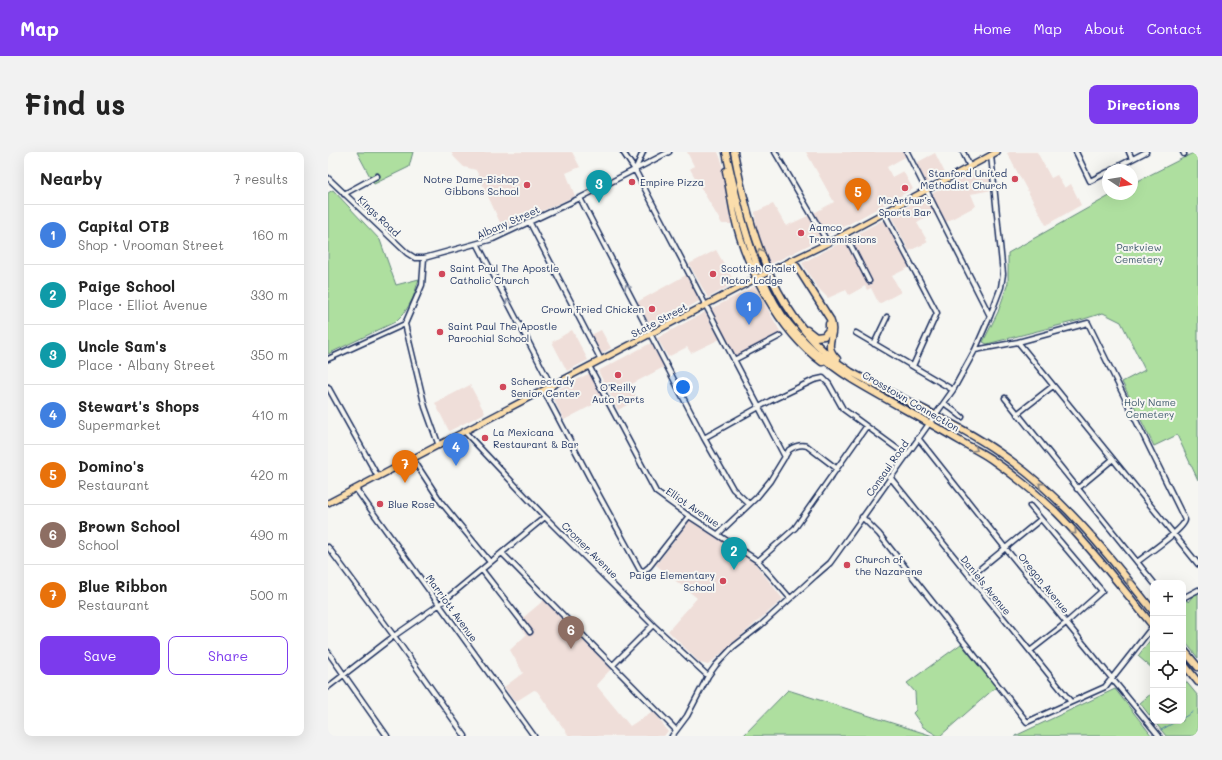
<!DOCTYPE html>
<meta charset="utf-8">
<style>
body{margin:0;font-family:Mali,sans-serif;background:#f2f2f2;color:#222}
.controls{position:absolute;right:12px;bottom:12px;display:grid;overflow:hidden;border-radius:8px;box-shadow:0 4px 16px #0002}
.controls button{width:36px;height:36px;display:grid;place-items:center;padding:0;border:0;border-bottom:1px solid #e0e0e0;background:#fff;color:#222;font:20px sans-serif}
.compass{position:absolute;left:774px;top:12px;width:36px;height:36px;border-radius:50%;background:#fff;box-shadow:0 4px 16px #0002;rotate:102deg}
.you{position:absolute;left:355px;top:235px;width:14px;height:14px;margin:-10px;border:3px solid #fff;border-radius:50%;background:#1a73e8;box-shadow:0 0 0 6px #1a73e833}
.badge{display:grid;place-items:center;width:26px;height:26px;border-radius:50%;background:#7c3aed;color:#fff;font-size:13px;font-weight:700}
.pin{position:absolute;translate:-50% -33px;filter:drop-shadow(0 1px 2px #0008)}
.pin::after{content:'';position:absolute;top:21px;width:14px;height:12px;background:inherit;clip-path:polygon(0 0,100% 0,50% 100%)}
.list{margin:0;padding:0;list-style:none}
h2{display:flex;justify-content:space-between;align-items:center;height:52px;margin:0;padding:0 16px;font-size:17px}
h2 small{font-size:13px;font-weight:400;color:#767676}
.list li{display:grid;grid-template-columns:26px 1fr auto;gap:12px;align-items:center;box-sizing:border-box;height:60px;padding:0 16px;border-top:1px solid #e0e0e0}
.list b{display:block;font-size:15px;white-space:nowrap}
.list p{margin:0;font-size:13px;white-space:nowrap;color:#767676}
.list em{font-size:13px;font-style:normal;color:#767676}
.actions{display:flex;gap:8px;padding:12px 16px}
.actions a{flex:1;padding:9px 0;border:1px solid #7c3aed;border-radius:8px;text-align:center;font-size:14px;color:#7c3aed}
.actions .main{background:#7c3aed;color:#fff}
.icon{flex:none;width:22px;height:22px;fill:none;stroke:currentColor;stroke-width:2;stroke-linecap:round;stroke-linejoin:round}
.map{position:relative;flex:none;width:870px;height:584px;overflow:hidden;border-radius:8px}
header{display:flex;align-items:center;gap:24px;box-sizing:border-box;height:56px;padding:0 20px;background:#7c3aed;color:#fff}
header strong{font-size:19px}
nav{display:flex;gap:22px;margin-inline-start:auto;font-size:14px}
.intro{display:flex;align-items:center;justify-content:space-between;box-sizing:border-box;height:96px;padding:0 24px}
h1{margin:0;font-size:28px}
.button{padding:10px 18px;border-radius:8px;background:#7c3aed;color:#fff;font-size:14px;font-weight:700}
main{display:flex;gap:24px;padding:0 24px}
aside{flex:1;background:#fff;border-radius:8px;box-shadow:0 4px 16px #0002}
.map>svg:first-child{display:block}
</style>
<header>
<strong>Map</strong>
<nav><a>Home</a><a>Map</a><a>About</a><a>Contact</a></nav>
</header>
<div class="intro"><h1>Find us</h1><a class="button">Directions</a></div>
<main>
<aside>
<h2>Nearby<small>7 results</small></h2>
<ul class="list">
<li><span class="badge" style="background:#3f7fe0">1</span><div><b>Capital OTB</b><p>Shop · Vrooman Street</p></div><em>160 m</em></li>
<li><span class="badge" style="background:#0f9aa8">2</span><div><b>Paige School</b><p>Place · Elliot Avenue</p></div><em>330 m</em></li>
<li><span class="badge" style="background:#0f9aa8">3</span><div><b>Uncle Sam's</b><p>Place · Albany Street</p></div><em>350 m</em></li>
<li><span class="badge" style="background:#3f7fe0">4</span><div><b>Stewart's Shops</b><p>Supermarket</p></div><em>410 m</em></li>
<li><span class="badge" style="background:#e8710a">5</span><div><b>Domino's</b><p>Restaurant</p></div><em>420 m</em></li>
<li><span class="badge" style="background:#8d6e63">6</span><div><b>Brown School</b><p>School</p></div><em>490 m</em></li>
<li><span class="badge" style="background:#e8710a">7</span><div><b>Blue Ribbon</b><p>Restaurant</p></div><em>500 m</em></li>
</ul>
<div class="actions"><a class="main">Save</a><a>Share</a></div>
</aside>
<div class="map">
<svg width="870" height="584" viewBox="0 0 870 584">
<rect width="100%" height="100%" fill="#f6f6f2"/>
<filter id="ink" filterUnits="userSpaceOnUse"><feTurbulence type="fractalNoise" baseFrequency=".025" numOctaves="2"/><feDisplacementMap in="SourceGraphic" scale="8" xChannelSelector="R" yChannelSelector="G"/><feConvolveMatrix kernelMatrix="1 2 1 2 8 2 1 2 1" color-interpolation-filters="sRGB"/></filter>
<g filter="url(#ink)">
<path fill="#efded9" d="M123,0H244L252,15L238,21L247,44L175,77L148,18L136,15L126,5Z
M359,0H390L394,10L399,52L404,72H394L362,17L366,14Z
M478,0H577L579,4L559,15L564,25L575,19L585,37L519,73L500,82L486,61L506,50Z
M682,0H709L723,26L729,23L737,36L743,32L753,53L718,73L679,1Z
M607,1L617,21L599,30H598L588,11Z
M650,17L658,20L662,28L664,38L643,42L648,54L618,70L604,44L605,41Z
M598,44L607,61L589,71L600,90L581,99L563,64Z
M445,52L458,74L482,63L495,86L441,113L428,79L427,60Z
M557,67L582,115L564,124L573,140L551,152L543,136L539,138L537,134L521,143L518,138L500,146L488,134L474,111Z
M388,98L407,131L380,146L361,112Z
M358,123L373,148L324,176L309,150Z
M427,134L453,181L406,206L383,157Z
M377,160L392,187L363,201L359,195L340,205L329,186Z
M244,178L260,208L239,219L224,190Z
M273,178L283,196L273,202L263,183Z
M323,191L336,215L302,233L310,247L290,258L270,219Z
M262,221L276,247L236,268L223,241Z
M142,233L157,261L121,279L107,251Z
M362,368L426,410L455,447L380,513L372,511L340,479L369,446L328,413Z
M216,448L283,517L268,533L302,574L325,559L340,579L336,584H241L209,539L206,538L187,550L176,535L195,521L182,498L198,483L190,470Z"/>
<path fill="#aedf9f" stroke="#64877e" d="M30,0H85L81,15L46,32L29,0Z
M867,0H870V328L849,283L826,294L794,230L817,218L793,170L775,161L756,167L659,192L655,190L670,160L680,131V101L785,42H804V32Z
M5,38L52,88L68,133L91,127L85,146L80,155L76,161L67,170L0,202V41Z
M870,440V506L855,487V451L859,448L860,450L867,441Z
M823,487L825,490V517L810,504Z
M633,492L668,535L612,584H610L595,575L585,561L588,558L587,540L579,531Z
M855,526L870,544V584H838L826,569H855Z
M787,537L824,584H687Z
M460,538L605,584H415Z
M825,540V568L812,551Z"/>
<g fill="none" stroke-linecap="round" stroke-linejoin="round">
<path stroke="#598fac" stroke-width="1" d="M855,566L865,560
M833,578L849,569"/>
<defs>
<path id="minor" d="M295,0L307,18L457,305
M447,0L500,91
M579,0L662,164
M635,0L642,15
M748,0L762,29L780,20
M801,0L804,7
M855,0L856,2
M307,18L315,0
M783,18L818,0
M0,26L79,101L87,106H96L165,87L252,46L341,0
M16,42L49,24
M252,46L376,286L405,337L421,352
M556,61L609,161L585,214
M201,69L273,208
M517,82L541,129
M150,93L224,235
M77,172L97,255L111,294
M528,181L625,238
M690,190L870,412
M546,192L559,165
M647,198L690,190L760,171L857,368C856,377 818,403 809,410
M0,207L77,172L94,133L96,106
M406,208L452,184
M261,214L328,340L361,364L430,409L462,446
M0,235L50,325
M216,239L267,336L312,418L316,419L321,415L361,364
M677,246L826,431
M616,251L634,265
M689,262L725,234
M137,280L217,365L325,473L380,524
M376,286L442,249L486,228L495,226L501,232L515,257L578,303
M590,286L678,397L831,584
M85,307L113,350L162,410
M562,325L743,550
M28,337L206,584
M749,337L785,307
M702,354L774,439L738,471L702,499
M534,365L551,382L699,570L777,535L825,474
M390,382L429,345L442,329L461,298C467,294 472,292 479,294L508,316
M0,395L66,484L137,584
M174,401L348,578
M430,409L467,376L538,275
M154,418L202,480
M642,425L713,367
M855,446L870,438
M0,500L59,584
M285,513L325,473
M0,535L66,484L112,452L217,365
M344,584L359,564L380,524L388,513L405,495L432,474L487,424L502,411L510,400L625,238L647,198L662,164L673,135L675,122L663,3"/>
<path id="major" d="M444,118L500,91L669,0
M0,351L431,125"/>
<path id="highway" d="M398,0C409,51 425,120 454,163C473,189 498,211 525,228C560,249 597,268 632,289C642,295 653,300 663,307C686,323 708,341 728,360C763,395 793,435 825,474
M406,0C422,83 448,173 523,220C539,229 556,237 572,245C606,263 641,279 672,301C734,343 779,401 825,459
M398,19C401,33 403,48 406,62C417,113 451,179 494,210
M463,109L469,115L502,167C510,185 493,191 509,207
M479,178L488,185L496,184L501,178V172
M855,497L870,515
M855,511L870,530"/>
</defs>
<use href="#minor" stroke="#1b2f5e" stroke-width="7"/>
<use href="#major" stroke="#1b2f5e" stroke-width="8"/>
<use href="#highway" stroke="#1b2f5e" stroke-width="9"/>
<use href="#minor" stroke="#f6f6f2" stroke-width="4"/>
<use href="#major" stroke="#fbddab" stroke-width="5"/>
<use href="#highway" stroke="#fbddab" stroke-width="6"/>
<defs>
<path id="major-bridge" d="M431,125L444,118"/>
</defs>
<use href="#major-bridge" stroke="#1b2f5e" stroke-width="8" stroke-linecap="butt"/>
<use href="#major-bridge" stroke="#fbddab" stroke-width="5"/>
</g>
<defs><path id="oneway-chevron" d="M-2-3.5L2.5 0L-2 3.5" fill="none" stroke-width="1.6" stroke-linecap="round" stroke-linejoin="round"/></defs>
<g stroke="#8b8684">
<use href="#oneway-chevron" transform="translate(432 99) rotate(-110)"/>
<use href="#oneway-chevron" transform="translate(647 297) rotate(31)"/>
<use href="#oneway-chevron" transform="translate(713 333) rotate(-138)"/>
<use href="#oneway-chevron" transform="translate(746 380) rotate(46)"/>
<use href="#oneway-chevron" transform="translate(801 429) rotate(-129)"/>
</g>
<g stroke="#8892a8">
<use href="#oneway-chevron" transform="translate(299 135) rotate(-118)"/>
<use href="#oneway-chevron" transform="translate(180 150) rotate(-117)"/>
</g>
</g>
<g fill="#d1495b" stroke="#f6f6f2" stroke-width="1.5">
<circle cx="687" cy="27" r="4"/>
<circle cx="304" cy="30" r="4"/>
<circle cx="199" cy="33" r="4"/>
<circle cx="577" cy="36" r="4"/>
<circle cx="473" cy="81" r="4"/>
<circle cx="114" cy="122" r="4"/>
<circle cx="385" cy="122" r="4"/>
<circle cx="324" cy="157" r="4"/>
<circle cx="112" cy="180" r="4"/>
<circle cx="290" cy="223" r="4"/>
<circle cx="175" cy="235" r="4"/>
<circle cx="157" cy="286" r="4"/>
<circle cx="52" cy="352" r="4"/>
<circle cx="519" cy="413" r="4"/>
<circle cx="395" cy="429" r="4"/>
</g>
<g text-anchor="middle" stroke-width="4" stroke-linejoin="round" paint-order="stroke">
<g font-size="10" fill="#1b2f5e" stroke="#f6f6f2" text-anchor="start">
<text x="679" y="25" text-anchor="end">Stanford United<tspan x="679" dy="12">Methodist Church</tspan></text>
<text x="191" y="31" text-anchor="end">Notre Dame-Bishop<tspan x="191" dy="12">Gibbons School</tspan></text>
<text x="312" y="34">Empire Pizza</text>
<text x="577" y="52" text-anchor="middle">McArthur's<tspan x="577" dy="12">Sports Bar</tspan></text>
<text x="481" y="79">Aamco<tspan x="481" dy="12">Transmissions</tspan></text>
<text x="122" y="120">Saint Paul The Apostle<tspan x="122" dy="12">Catholic Church</tspan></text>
<text x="393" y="120">Scottish Chalet<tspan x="393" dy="12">Motor Lodge</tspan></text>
<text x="316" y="161" text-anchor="end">Crown Fried Chicken</text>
<text x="120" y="178">Saint Paul The Apostle<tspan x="120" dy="12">Parochial School</tspan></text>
<text x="183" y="233">Schenectady<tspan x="183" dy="12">Senior Center</tspan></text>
<text x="290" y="239" text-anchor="middle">O'Reilly<tspan x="290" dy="12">Auto Parts</tspan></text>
<text x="165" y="284">La Mexicana<tspan x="165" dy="12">Restaurant &amp; Bar</tspan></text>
<text x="60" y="356">Blue Rose</text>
<text x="527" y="411">Church of<tspan x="527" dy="12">the Nazarene</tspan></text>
<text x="387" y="427" text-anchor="end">Paige Elementary<tspan x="387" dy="12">School</tspan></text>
</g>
<g font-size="10" fill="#1b2f5e" stroke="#f6f6f2">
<text transform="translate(51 64) rotate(44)" y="4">Kings Road</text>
<text transform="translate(180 70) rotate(-24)" y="4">Albany Street</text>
<text transform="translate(331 168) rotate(-28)" y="4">State Street</text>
<text transform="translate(583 249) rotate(30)" y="4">Crosstown Connection</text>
<text transform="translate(559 316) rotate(-55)" y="4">Consaul Road</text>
<text transform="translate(365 355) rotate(34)" y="4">Elliot Avenue</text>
<text transform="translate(262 398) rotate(45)" y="4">Cromer Avenue</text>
<text transform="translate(716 431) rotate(51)" y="4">Oregon Avenue</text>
<text transform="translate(658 433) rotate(51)" y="4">Daniels Avenue</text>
<text transform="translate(124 456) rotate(54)" y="4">Marriott Avenue</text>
</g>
<g font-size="10" fill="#405b6e" stroke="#f6f6f2">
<text x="811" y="99">Parkview<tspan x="811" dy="12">Cemetery</tspan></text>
<text x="822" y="254">Holy Name<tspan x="822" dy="12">Cemetery</tspan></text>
</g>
</g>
</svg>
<div class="controls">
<button>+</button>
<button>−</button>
<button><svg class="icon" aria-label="locate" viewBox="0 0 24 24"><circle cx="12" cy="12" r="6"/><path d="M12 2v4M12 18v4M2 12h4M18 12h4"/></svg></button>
<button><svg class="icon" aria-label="layers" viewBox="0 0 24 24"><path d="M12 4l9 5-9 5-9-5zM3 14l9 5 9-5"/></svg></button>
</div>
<svg class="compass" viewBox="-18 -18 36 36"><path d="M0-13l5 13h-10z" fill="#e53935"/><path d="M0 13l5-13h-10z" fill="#767676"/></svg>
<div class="you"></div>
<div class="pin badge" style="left:421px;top:173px;background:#3f7fe0">1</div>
<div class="pin badge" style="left:406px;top:418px;background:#0f9aa8">2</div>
<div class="pin badge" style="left:271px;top:51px;background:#0f9aa8">3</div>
<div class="pin badge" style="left:128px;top:314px;background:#3f7fe0">4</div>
<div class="pin badge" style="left:530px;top:59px;background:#e8710a">5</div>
<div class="pin badge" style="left:243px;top:497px;background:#8d6e63">6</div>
<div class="pin badge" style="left:77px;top:331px;background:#e8710a">7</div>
</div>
</main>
